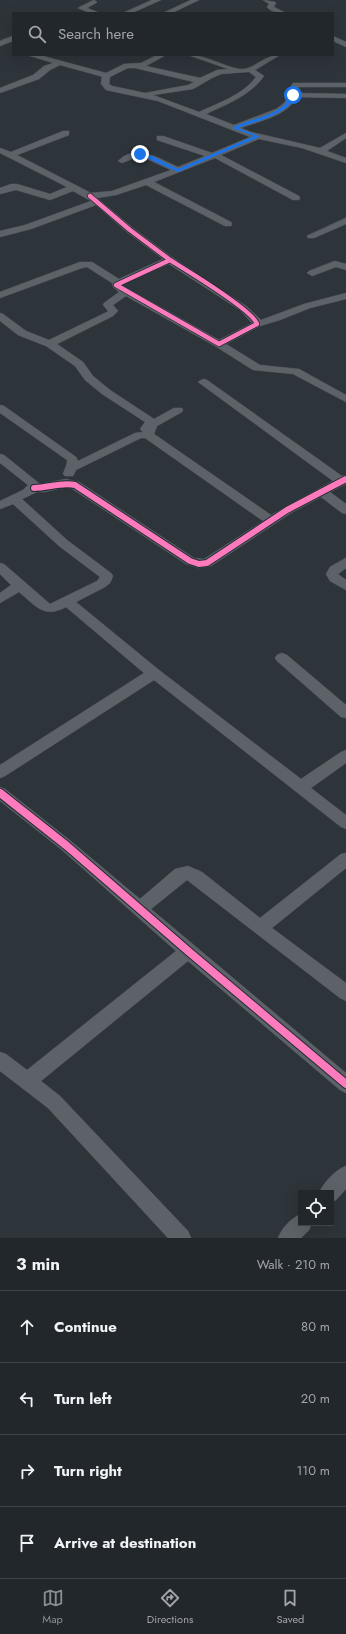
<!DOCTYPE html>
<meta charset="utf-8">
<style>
body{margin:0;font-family:Jost,sans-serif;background:#2e3338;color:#f1f3f6}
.controls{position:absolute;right:12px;bottom:12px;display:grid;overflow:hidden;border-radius:0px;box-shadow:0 4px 16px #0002}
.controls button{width:36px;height:36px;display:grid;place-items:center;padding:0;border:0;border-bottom:1px solid #3f4448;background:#22272c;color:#f1f3f6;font:20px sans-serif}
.stop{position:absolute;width:12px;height:12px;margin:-9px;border:3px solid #1a73e8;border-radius:50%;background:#fff}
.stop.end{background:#1a73e8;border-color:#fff;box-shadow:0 1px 4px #0008}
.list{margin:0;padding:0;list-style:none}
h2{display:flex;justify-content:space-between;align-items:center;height:52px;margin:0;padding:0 16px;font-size:17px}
h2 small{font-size:13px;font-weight:400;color:#a2a5a9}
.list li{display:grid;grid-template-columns:26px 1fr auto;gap:12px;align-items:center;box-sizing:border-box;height:72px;padding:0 16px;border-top:1px solid #3f4448}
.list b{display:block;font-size:15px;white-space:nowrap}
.list em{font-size:13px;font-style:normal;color:#a2a5a9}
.icon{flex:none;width:22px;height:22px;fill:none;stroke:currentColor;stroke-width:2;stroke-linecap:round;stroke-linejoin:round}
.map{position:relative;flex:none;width:346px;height:1238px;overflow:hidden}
.search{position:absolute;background:#22272c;box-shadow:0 4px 16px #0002;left:12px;right:12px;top:12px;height:44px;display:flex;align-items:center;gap:10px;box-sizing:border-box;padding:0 14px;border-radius:0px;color:#a2a5a9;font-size:15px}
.sheet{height:340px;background:#22272c}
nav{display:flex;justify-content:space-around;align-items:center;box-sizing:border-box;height:56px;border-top:1px solid #3f4448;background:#22272c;font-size:11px;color:#a2a5a9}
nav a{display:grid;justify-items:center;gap:2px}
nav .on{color:#879097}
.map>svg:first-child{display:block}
</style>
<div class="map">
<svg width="346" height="1238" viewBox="0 0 346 1238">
<rect width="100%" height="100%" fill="#2d343a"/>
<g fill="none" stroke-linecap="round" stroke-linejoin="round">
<defs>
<path id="minor" d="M94,0L97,2L96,3L87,8L100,13H90L78,8Z
M152,0H161L132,13H123Z
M191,0H199L172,13H163Z
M263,0L275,2L276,3L274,7L286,13C279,13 272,13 267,7L269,4Z
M13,36V41L0,46V41Z
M333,36L346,42V47L333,41Z
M27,55H39L106,73L124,64L141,63L157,55H166L146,66L200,78L217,70L228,69L188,55C207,55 222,66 239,69C253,71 263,55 280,55L255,70L264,76C250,96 227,104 206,114L234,125L276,109C293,98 284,96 293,83H346V87H298L297,93L346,94V98L296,97C288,116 259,121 241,128L251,132L320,148L346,133V138L327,151L346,158V163L302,148L259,139L221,155L299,196L300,198L299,200H293L215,158L154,182L231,222L232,224L231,226H225L146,185L116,195L97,198L133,228L173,258L246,306L261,320L304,304L346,293V299L310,308L280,320L260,326L226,344L260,365L299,369L346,395V402L293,374L253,370L215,346L126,296L113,305L118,311L113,316L57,344L83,362L93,376L110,390L154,419L174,408H182L183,410L182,412L157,426L154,434L271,515L333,481L198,382L203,379L207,380L342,476L346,475V484L330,492L346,504V514L342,513L321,497L291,513L211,566L199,568L186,564L71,488L66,487L45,492H37L22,499L67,540L111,573L113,576L110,583L105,587L76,602L159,670L301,779L341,752L346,750V763L311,788L346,815V829L341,827L154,680L5,776L0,778V765L144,673L66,607C44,619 36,606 19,592L0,603V593L11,585L0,574V563L4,564L50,604L97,581L100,577L59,546L13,504L0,509V501L23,490L28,485L0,463V454L4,455L40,484L66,479L79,482L194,558L204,559L263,521L145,438H141L76,470L73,476H65L63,474L67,463V460L0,413V405L4,406L76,457L78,461L135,433L143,432L140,429L145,422L102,394L85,380L75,366L46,346L18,335L0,321V313L3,314L26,331L49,340L107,312L108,311L103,305L104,303L119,292L113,287L112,283L87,267L82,268L0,298V292L80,262H92L119,279L163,259L127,232L96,205L31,229L0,237V231L25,225L91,201L73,191L50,200L16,190L0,194V188L11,184H17L50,194L67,187L0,153V148L11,152L63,131H69V135L17,155L91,193L112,191L171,170L143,157H137L122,163L118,161C136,143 160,159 178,167L205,156L157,140V136H163L212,153L250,137L158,101L106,90L101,84L102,77L100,76L60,65L50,70L39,79L0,93V88L33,75L44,66L53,63ZM128,68H135L194,82L188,85L145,93L112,86L109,84L110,77ZM249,72L256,77C243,95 218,103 199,112L153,95L193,89L212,78L221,74ZM169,264L240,310L252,323L219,340L121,285Z
M346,218V224L314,238H308L307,236Z
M335,261L346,264V270L336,267L312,276L307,273L309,271Z
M346,558V568L338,574L346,580V590L330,581L326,574L330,567Z
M282,653L287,655L346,705V718L341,717L277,661L275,658L277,655Z
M0,787L5,789L72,842L140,899L175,869L188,866L202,872L260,918L341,854L346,853V868L272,928L346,983V1001L340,998L187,880L151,909L346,1073V1093L340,1090L188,961L41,1081L60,1096L188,1231L191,1238H168L48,1108L0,1071V1052L6,1054L27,1070L176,951L62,850L0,801Z
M346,1166V1189L336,1200L331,1202V1193H319C324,1182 335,1170 346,1166Z
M301,1214V1223H312L309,1230L301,1238H278C282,1228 291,1218 301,1214Z"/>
</defs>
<use href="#minor" stroke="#4b5054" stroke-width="1"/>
<use href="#minor" fill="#5d6268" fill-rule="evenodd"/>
<defs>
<path id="cycleway-far2" d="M90,196L130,230L170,260
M170,260C186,270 253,310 257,324L219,344L116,285Z"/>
<path id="cycleway-far1" d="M34,488C48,488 61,482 75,485L190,561L199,564L207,563L287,510L346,479"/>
<path id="cycleway" d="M0,793L67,846L188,951L346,1084"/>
</defs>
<use href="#cycleway-far2" stroke="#212b34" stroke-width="6"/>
<use href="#cycleway-far1" stroke="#212b34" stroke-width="8"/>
<use href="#cycleway" stroke="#212b34" stroke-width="10"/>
<use href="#cycleway-far2" stroke="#fd7abc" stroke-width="4.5"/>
<use href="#cycleway-far1" stroke="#fd7abc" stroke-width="6"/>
<use href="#cycleway" stroke="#fd7abc" stroke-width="8"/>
</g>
<path fill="#1a73e8" d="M291,94L295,95C289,115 256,121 238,128L259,136V137L178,172L138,154L140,153L150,155L178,169L254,136L232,128C251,117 283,117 291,94Z"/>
</svg>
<div class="controls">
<button><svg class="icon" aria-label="locate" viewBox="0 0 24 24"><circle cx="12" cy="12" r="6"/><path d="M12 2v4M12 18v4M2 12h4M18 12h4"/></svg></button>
</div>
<div class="stop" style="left:293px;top:95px"></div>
<div class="stop end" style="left:140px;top:154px"></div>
<div class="search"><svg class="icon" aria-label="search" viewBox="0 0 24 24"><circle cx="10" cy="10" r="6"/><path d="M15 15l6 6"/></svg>Search here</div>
</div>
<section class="sheet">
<h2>3 min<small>Walk · 210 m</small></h2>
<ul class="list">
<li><svg class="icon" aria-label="ahead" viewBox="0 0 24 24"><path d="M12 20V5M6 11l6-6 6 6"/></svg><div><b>Continue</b></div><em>80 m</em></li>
<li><svg class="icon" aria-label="left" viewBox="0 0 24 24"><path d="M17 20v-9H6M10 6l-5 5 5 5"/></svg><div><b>Turn left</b></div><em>20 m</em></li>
<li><svg class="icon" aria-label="right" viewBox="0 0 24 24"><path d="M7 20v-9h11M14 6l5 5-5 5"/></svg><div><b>Turn right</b></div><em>110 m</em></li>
<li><svg class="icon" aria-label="arrive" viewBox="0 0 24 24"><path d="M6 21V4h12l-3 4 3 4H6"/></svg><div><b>Arrive at destination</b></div></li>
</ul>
</section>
<nav>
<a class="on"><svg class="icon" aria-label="map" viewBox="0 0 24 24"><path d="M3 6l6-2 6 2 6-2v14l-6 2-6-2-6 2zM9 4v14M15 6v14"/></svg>Map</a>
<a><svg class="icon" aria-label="directions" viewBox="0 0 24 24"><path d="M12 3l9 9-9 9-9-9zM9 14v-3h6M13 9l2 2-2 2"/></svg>Directions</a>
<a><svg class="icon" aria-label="saved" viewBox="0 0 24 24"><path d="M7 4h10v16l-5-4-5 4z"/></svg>Saved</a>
</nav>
